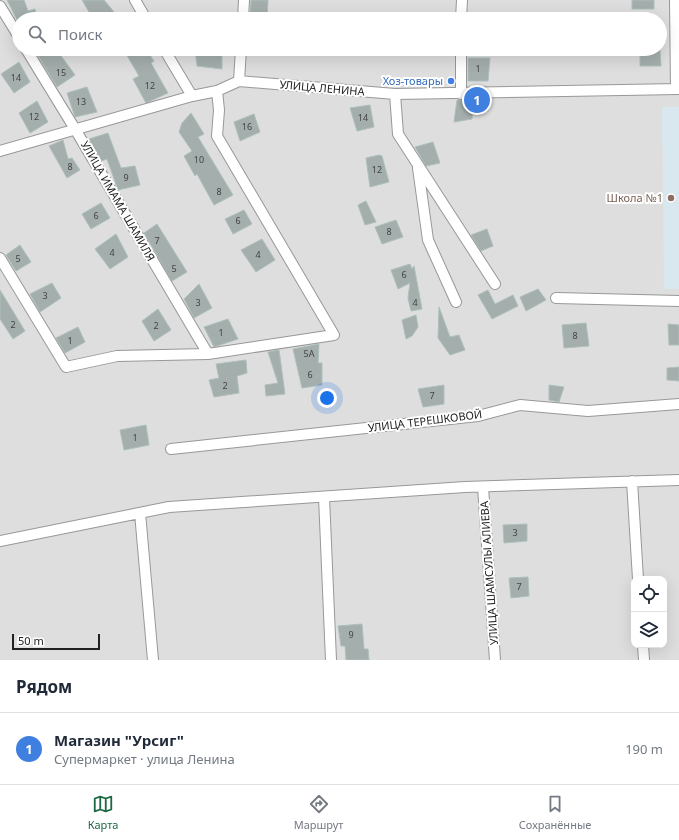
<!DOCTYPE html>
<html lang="ru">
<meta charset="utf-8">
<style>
body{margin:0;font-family:"Noto Sans",sans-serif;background:#f2f2f3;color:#1f2937}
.controls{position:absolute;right:12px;bottom:12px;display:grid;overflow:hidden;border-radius:8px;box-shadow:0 4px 16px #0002}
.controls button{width:36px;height:36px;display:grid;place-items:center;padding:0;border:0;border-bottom:1px solid #e0e1e3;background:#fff;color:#1f2937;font:20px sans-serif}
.scale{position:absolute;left:12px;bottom:10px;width:88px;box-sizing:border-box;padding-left:4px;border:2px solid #212121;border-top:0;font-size:11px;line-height:14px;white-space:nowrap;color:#212121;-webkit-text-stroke:3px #fff;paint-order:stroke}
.you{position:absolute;left:327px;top:398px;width:14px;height:14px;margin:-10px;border:3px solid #fff;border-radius:50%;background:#1a73e8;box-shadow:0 0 0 6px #1a73e833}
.badge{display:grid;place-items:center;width:26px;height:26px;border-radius:50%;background:#1c6a43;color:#fff;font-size:13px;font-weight:700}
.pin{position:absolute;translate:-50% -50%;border:2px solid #fff;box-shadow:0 1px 4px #0006}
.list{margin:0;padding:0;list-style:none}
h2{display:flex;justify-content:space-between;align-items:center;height:52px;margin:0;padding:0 16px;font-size:17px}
h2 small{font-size:13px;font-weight:400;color:#747a83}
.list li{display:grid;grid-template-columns:26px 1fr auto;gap:12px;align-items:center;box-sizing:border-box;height:72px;padding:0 16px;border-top:1px solid #e0e1e3}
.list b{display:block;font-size:15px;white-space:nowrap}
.list p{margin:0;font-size:13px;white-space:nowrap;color:#747a83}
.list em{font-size:13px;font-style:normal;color:#747a83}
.icon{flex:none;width:22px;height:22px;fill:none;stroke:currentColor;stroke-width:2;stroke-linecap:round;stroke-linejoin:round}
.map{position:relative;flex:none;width:679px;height:660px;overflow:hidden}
.search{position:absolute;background:#fff;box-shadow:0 4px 16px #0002;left:12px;right:12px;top:12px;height:44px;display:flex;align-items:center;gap:10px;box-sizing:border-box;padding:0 14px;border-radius:22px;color:#747a83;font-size:15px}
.sheet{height:124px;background:#fff}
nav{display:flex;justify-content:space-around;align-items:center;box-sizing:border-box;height:56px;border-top:1px solid #e0e1e3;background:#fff;font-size:11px;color:#747a83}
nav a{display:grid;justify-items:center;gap:2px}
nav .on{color:#1c6a43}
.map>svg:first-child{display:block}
</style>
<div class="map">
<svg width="679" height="660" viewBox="0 0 679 660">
<rect width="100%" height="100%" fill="#e8f0f0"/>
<path fill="#dedede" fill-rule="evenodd" d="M0,0H679V660H0ZM19,19H660V49H19ZM634,579H664V645H634Z"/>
<path fill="#d9e7ef" d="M662,107H679V289H664Z"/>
<path fill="#a4aeac" stroke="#acc0bc" d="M7,0H24L28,11L35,9L37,19H19V24Z
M82,0H104L120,19H93Z
M251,0H268L267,19H250Z
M632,0H654V9H632Z
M34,49H63L64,51L59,53L75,75L57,87Z
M130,49H146L154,61L151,63L168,93L146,103L133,79L139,76L125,52Z
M195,49H222V69L197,66Z
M640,49H660L661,66H640Z
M468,58H490L488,81H468Z
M19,62L30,82L14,93L1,74Z
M87,87L97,112L75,117L67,93Z
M457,100H473L472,119L454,122Z
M37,101L48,122L30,133L19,113Z
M370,105L374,127L357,131L350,108Z
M191,113L204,134L198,137L233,195L214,205L197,174L195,176L184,156L192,151L179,132L182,123Z
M254,114L260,132L240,141L234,122Z
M108,133L121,168L135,166L140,185L118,190L107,159L101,161L89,139Z
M63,140L68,159L72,158L80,170L67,178L49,146Z
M433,142L440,163L426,166L415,147Z
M379,155L382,156L389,182L370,187L366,158Z
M366,201L376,222L365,225L358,205Z
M101,203L110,218L91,229L82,214Z
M244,210L252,224L233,234L225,219Z
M396,220L403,237L382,244L375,227Z
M157,224L187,272L172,281L144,233Z
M487,229L493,246L481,251L471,235Z
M116,234L128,257L110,269L95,249Z
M262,239L275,260L256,272L241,250Z
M20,245L31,262L16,271L6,255Z
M410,264L412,269L414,266L422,309L411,311L408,298L410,283L398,289L391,270Z
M52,283L61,298L40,312L30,294Z
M199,284L212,308L194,318L184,299Z
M538,289L546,300L526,311L520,297Z
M0,290L25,331L13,339L0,319Z
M488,290L495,304L513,295L518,306L492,319L478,295Z
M439,307L450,337L459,335L465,350L450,355L438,338Z
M158,309L171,330L154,341L142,321Z
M416,315L418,327L412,336L406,339L402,320Z
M228,319L238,339L214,347L204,327Z
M586,323L589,346L564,348L562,325Z
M668,324L679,325V345H669Z
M78,327L85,342L65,353L56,338Z
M319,344L318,363H322V385L302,388L293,349Z
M279,350L285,394L266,396L265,385L278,383L268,352Z
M246,360L247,373L237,376L239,393L214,397L209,380L219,378L216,364Z
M679,367V381L667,380V368Z
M444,385V404L423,407L418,389Z
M549,385L564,387L559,402L549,400Z
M146,425L149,445L124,450L120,430Z
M527,524V541L504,543L503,525Z
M528,577L529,596L511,598L509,578Z
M362,624L364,649H368L369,660H346L345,646H341L338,626Z"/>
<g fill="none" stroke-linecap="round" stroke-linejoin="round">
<defs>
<path id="street" d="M135,0L146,19
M675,0L676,89
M0,6L19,37
M243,19L244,0
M461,19L462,0
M26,49L75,129L208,354
M164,49L192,96
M239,81L241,49
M395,94L398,134L495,284
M461,94V49
M0,151L192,96L217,91L239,81L395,94L679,89
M418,168L428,240L456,302
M0,258L66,367L117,356L208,354L334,335L217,136L219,110L217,91
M556,298L679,301
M171,449L478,416L520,405L588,411L679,404
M632,481L638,579
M483,487L495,660
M324,497L331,660
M140,513L153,660
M0,541L169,507L465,487L679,480
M643,645L644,660"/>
</defs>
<use href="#street" stroke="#989898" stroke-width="12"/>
<use href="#street" stroke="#fff" stroke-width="10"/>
</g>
<circle fill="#3f7fe0" stroke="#fff" stroke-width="1.5" cx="451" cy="81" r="4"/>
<circle fill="#8d6e63" stroke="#fff" stroke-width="1.5" cx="671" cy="198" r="4"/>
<g text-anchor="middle" stroke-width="4" stroke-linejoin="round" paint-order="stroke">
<g font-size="9" fill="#424444">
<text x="478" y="72">1</text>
<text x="61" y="76">15</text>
<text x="16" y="81">14</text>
<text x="150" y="89">12</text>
<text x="81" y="105">13</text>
<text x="34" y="120">12</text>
<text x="363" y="121">14</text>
<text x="247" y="130">16</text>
<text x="199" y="163">10</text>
<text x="70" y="170">8</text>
<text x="377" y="173">12</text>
<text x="126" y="181">9</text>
<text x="219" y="195">8</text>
<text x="96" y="219">6</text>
<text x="238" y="224">6</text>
<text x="389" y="235">8</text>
<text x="157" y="244">7</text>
<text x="112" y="256">4</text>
<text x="258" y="258">4</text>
<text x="18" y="262">5</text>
<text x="174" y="272">5</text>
<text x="404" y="278">6</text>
<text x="45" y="299">3</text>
<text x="198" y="306">3</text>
<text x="415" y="306">4</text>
<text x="13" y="328">2</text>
<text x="156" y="329">2</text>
<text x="221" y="336">1</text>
<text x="575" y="339">8</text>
<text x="70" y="344">1</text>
<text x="309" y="357">5А</text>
<text x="310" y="378">6</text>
<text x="225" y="389">2</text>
<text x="432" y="399">7</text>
<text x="135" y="441">1</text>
<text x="515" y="536">3</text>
<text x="519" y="590">7</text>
<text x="351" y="638">9</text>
</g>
<g font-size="11" fill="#366cbe" stroke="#fff" text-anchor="end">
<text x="443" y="85">Хоз-товары</text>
</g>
<g font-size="11" fill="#212121" stroke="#fff">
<text transform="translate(322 88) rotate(5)" y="4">УЛИЦА ЛЕНИНА</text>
<text transform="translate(118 201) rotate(60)" y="4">УЛИЦА ИМАМА ШАМИЛЯ</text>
<text transform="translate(425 421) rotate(-7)" y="4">УЛИЦА ТЕРЕШКОВОЙ</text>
<text transform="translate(489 573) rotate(-94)" y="4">УЛИЦА ШАМСУЛЫ АЛИЕВА</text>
</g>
<g font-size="11" fill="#785e54" stroke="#fff" text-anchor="end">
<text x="663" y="202">Школа №1</text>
</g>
</g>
</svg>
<div class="controls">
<button><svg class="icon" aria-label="locate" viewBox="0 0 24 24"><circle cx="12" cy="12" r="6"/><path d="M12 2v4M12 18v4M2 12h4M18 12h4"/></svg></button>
<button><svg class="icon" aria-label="layers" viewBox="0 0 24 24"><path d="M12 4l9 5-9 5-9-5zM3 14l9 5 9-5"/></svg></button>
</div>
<div class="scale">50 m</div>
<div class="you"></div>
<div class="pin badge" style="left:477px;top:100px;background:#3f7fe0">1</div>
<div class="search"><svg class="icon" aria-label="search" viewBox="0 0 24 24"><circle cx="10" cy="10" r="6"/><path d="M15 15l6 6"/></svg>Поиск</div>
</div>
<section class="sheet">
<h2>Рядом<small></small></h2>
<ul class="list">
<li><span class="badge" style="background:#3f7fe0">1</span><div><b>Магазин &quot;Урсиг&quot;</b><p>Супермаркет · улица Ленина</p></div><em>190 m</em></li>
</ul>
</section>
<nav>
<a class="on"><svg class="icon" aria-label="map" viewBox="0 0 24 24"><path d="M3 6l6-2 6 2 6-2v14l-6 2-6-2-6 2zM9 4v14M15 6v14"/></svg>Карта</a>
<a><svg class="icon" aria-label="directions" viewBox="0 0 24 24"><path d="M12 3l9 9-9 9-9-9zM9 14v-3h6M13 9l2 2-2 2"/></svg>Маршрут</a>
<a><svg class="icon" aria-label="saved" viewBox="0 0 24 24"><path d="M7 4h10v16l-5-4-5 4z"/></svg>Сохранённые</a>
</nav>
